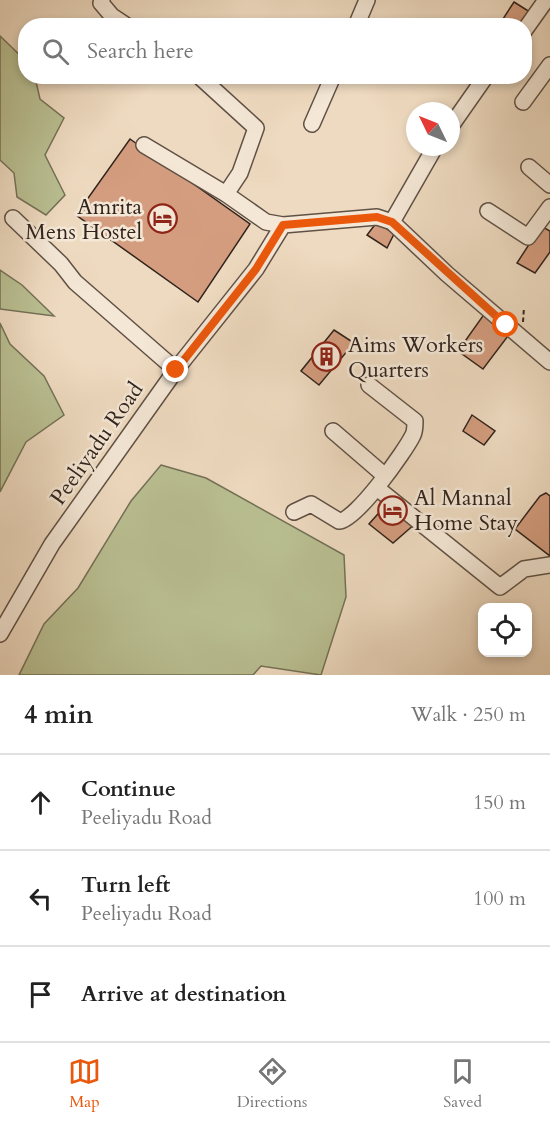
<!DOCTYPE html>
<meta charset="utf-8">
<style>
body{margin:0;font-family:Cardo,serif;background:#f6f6f6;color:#222}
.controls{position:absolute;right:18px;bottom:18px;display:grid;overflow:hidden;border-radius:12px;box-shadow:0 3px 9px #0003}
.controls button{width:54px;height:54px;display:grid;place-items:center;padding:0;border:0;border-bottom:2px solid #e0e0e0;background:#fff;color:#222;font:30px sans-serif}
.compass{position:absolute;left:406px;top:102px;width:54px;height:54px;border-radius:50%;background:#fff;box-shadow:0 3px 9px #0003;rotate:313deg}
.stop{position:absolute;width:18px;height:18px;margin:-14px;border:4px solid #ea580c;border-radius:50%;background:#fff}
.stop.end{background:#ea580c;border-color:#fff;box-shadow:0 2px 6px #0008}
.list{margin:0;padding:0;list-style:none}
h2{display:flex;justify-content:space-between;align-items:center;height:78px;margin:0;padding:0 24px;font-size:26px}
h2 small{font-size:20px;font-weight:400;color:#767676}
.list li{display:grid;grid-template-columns:39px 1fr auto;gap:18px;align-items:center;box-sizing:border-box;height:96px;padding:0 24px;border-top:2px solid #e0e0e0}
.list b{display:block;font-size:22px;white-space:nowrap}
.list p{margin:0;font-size:20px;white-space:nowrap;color:#767676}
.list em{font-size:20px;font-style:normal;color:#767676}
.icon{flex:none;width:33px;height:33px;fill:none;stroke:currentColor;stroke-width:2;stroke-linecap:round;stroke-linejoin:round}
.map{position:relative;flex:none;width:550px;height:675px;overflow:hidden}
.search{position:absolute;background:#fff;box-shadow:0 3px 9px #0003;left:18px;right:18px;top:18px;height:66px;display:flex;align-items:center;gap:15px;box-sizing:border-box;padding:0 21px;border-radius:24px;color:#767676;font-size:22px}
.sheet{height:366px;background:#fff}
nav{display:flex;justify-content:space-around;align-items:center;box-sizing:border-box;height:84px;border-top:2px solid #e0e0e0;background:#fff;font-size:16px;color:#767676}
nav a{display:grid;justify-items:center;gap:3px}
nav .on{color:#ea580c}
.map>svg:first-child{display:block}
</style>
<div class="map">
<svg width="550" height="675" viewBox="0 0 550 675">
<rect width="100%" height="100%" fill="#eedac0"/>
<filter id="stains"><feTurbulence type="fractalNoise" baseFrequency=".00333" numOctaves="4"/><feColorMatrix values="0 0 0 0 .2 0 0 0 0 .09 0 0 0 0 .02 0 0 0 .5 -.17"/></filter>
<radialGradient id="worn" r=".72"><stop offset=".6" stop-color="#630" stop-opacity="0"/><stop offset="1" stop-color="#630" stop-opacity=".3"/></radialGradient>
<path fill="#b9bf92" stroke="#747157" stroke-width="1.5" d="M0,36L25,60L26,76L35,77L40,99L64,118L45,155L65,195L46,215L17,197L14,173L0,160Z
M0,270L22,285L54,316L0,309Z
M0,323L10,344L44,376L64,415L26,442L0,492Z
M161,465L206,478L344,555L346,597L321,675L261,666L253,675H19L44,624L78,588L131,501Z"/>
<path fill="#d49d7f" stroke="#30231c" stroke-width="1.5" d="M514,2L530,12L522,26H506L501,22Z
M130,139L250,224L198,302L76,215Z
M377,222L394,234L387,248L367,235Z
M541,226L550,231V252L535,273L517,263Z
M485,313L511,332L483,369L458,351Z
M334,330L354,343L319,385L301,371Z
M472,415L495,431L484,445L463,431Z
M546,493L550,496V556L515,529L540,496Z
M392,498L416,523L393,543L369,524Z"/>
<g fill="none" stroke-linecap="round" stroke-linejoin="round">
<defs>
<path id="minor" d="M102,0L101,3L112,16L127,26
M356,26L367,0
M524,31L546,0
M199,76L256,128L240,173L226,194L266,222L283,225
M523,102L550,65
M312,124L333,76
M451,126L486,76
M144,145L226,194
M529,167L550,185
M488,211L528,237L550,207
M13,218L61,264L75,282L176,370
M392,222L435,147
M333,431L384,475
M377,488L500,587L524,569L550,565
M294,512L311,504L339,521C355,522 406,450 413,435C415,431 415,425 415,421L369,385
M0,634L52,544L178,367L256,269L283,225L377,217L392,222L447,274L550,362"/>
</defs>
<use href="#minor" stroke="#605145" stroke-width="18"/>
<path stroke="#30231c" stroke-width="2" stroke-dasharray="4.5 3" stroke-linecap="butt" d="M523,322L524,307"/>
<use href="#minor" stroke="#f4e7d6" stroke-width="15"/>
</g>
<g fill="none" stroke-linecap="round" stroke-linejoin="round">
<path stroke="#ea580c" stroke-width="8" d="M176,370L256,269L283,225L377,217L392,222L506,325"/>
</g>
<defs>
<symbol id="hotel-ring" viewBox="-11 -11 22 22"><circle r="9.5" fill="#f4e7d6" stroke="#8f2418" stroke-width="1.5"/><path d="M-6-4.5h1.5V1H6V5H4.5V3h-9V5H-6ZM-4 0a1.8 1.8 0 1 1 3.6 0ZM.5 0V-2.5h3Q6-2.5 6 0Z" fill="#8f2418"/></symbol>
<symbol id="building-ring" viewBox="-11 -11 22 22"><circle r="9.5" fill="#f4e7d6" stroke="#8f2418" stroke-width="1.5"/><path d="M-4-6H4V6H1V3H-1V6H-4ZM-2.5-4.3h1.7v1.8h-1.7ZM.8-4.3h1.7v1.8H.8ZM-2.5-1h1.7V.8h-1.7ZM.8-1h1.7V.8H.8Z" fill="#8f2418"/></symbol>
</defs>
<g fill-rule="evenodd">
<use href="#hotel-ring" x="146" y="202" width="33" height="33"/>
<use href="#building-ring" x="310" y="340" width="33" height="33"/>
<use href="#hotel-ring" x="376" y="494" width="33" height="33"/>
</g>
<g text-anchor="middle" stroke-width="5" stroke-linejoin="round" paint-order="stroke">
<g font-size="22" fill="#30231c" stroke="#f4e7d6" text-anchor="start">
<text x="142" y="214" text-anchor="end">Amrita<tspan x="142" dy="25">Mens Hostel</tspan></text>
<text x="348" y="352">Aims Workers<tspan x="348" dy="25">Quarters</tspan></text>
<text x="414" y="505">Al Mannal<tspan x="414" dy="25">Home Stay</tspan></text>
</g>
<g font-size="22" fill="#30231c" stroke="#f4e7d6">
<text transform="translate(96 443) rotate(-55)" y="8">Peeliyadu Road</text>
</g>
</g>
<rect width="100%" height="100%" filter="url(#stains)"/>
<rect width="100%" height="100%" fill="url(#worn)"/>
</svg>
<div class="controls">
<button><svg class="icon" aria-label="locate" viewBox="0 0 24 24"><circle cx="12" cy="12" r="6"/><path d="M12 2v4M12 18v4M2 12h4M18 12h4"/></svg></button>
</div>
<svg class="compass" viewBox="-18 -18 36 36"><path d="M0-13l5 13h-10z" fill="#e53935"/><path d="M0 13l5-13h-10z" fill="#767676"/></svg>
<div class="stop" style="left:506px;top:325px"></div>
<div class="stop end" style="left:176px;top:370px"></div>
<div class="search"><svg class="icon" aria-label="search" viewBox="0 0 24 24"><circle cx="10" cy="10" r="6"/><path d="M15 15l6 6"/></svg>Search here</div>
</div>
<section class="sheet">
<h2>4 min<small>Walk · 250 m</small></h2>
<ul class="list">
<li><svg class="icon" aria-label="ahead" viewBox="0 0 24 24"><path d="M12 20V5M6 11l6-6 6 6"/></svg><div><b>Continue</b><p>Peeliyadu Road</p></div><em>150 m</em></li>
<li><svg class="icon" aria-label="left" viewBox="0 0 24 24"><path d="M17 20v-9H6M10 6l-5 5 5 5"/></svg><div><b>Turn left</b><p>Peeliyadu Road</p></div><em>100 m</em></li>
<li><svg class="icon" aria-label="arrive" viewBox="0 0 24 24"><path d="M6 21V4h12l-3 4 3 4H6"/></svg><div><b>Arrive at destination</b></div></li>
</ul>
</section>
<nav>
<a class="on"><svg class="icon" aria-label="map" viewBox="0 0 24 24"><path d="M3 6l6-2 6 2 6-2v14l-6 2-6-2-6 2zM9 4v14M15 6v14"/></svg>Map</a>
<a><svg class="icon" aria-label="directions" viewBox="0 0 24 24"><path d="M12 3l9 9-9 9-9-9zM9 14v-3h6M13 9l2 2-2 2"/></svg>Directions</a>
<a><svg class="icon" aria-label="saved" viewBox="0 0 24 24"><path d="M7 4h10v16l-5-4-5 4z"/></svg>Saved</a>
</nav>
